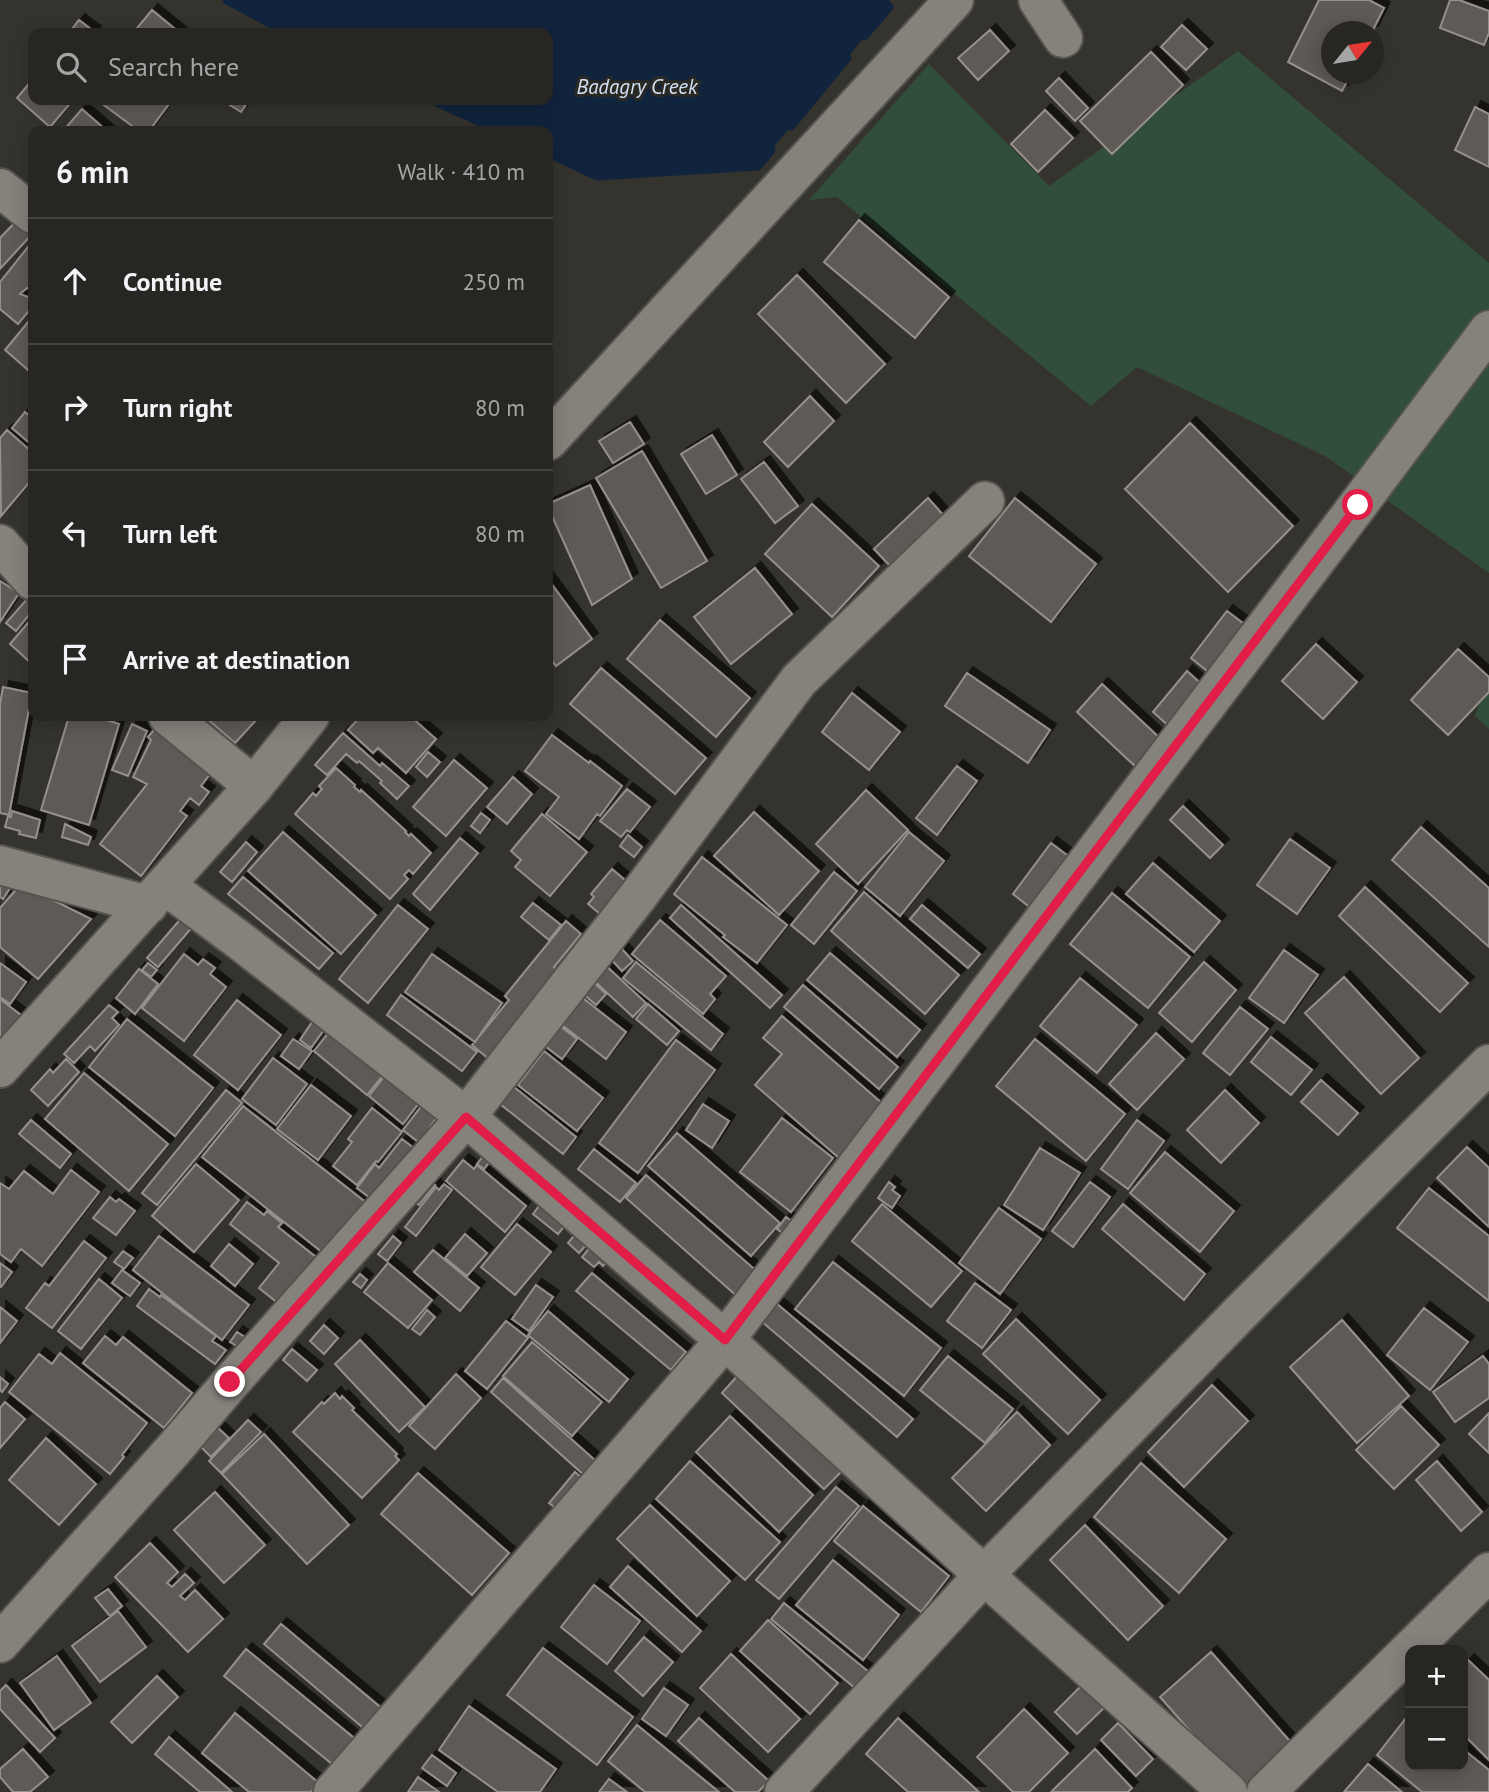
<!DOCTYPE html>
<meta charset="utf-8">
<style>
body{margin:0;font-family:"PT Sans",sans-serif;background:#34322f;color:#f1f3f6}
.controls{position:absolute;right:21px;bottom:21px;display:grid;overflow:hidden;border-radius:14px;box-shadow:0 4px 18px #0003}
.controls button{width:63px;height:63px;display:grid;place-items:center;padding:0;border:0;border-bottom:2px solid #444340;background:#282622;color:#f1f3f6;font:35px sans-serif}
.compass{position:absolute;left:1321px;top:21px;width:63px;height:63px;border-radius:50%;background:#282622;box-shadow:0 4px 18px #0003;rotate:60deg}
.stop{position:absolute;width:21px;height:21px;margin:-16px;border:5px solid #e11d48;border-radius:50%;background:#fff}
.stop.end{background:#e11d48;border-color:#fff;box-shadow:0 2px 7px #0008}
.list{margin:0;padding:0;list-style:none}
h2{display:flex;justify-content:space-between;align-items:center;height:91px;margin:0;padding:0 28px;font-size:30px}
h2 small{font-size:23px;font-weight:400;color:#a5a5a5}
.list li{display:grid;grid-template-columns:46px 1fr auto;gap:21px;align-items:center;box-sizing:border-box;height:126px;padding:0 28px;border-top:2px solid #444340}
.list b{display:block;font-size:26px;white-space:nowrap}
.list em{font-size:23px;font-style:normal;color:#a5a5a5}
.icon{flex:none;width:38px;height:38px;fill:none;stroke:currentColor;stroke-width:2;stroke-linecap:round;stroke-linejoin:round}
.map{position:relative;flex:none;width:1489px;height:1792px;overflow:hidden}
.search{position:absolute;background:#282622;box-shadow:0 4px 18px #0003;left:28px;top:28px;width:525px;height:77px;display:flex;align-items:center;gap:18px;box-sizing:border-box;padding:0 24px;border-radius:14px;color:#a5a5a5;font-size:26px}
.panel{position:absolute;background:#282622;box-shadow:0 4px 18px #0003;left:28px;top:126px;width:525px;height:595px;border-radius:14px}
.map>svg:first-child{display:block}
</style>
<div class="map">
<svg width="1489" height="1792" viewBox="0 0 1489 1792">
<defs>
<filter id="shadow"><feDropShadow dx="6" dy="-6" stdDeviation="0" flood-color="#0009"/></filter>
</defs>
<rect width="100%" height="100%" fill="#35332d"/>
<path fill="#314e3b" d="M1238,51L1489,263V573L1325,456L1137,367L1091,406L837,197L809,200L929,64L1049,186Z
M1489,675V729L1475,716Z"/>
<path fill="#11243d" d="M227,0H882L889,7L758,166L597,176L548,153V131H500L432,100H548V33H288Z"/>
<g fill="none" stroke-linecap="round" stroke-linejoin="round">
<path stroke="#11243d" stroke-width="9" d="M227,0L288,33
M864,36L889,7L882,0
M432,100L500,131
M791,126L847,58
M548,153L597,176L758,166L771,150"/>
</g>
<path fill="#5e5a54" stroke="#95908b" stroke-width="2" filter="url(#shadow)" d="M1319,0H1369L1384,8L1372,32H1332V74H1351L1342,91L1288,62Z
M1450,0H1459L1489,11V33L1484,45L1440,28Z
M152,10L180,33H133Z
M79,20L95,32L94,33H69Z
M1182,25L1207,49L1186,70L1161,47Z
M990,30L1009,51L978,80L958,58Z
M1151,52L1183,85L1112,154L1080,121Z
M1059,78L1088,108L1075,121L1046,91Z
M33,79V100H73L50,127L17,98Z
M97,100H172L149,131H139Z
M222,100H249L241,112Z
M1475,107L1489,114V167L1455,150Z
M82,109L107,131H63Z
M1045,110L1073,138L1038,172L1011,144Z
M24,213L33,220V233L0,269V238Z
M859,220L949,297L915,338L824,262Z
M28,247L33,251V291L27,288L20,294L33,299V306L18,324L0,309V282Z
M797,275L885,364L846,403L758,314Z
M33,316V364L28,370L5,350Z
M810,396L834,421L788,467L764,442Z
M25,412L33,419V446L12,428Z
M630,422L644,444L613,463L599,441Z
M1190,423L1293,526L1228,592L1125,489Z
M7,430L33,453V478L1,516L0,438Z
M712,435L737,475L706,494L681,454Z
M642,451L707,561L661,588L596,478Z
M764,462L798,506L775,523L741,479Z
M590,485L632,579L592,605L548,507V504Z
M928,498L944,516L891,567L874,549Z
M1015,498L1096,564L1051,622L969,556Z
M812,504L879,566L832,617L765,554Z
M755,568L792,614L731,664L694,617Z
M548,579L592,639L556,666L548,656Z
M0,581L19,593L0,622Z
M28,598L33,603V610L16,631L6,623Z
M1227,611L1248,627L1211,674L1191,658Z
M33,617V665L10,644Z
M660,620L750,698L716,737L627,659Z
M1316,644L1357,682L1323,719L1282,681Z
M1458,649L1489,677V692L1448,735L1411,700Z
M601,668L706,758L675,794L570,704Z
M1187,671L1206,688L1172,729L1153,712Z
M967,673L1050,730L1028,763L945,706Z
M1102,684L1163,741L1137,768L1077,712Z
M3,687L32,693L9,815L0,813V704Z
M852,693L900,732L869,770L822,732Z
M69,716H94L119,724L89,825L41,810Z
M204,716H260L235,743Z
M361,716H410L436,739L406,773L378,748L373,753L348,730Z
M132,724L147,731L128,776L112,770Z
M158,725L214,769L201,786L209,792L199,805L190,798L180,811L187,816L141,876L100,844L147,784L133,777L151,740L148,737Z
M343,733L380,766L382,763L409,786L397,799L380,783L382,781L359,761L357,763L346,754L327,775L315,765Z
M552,735L589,763L590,761L622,786L600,816L597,814L579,839L546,814L559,797L525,771Z
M428,752L440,762L427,777L416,767Z
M454,760L487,788L446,836L413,807Z
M957,766L977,781L937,835L916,818Z
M336,768L355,785L354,787L360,792L361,790L406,831L405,832L409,836L411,834L431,853L413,874L409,870L404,875L408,879L390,899L295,814L313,793L316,796L322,789L319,786Z
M513,777L532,794L507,824L487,807Z
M627,789L650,807L630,832L627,830L621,837L600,821Z
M866,790L908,830L858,884L816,844Z
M1183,806L1223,845L1210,858L1170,820Z
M12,811L40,820L36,838L19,834L20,831L5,827L8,816L11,817Z
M754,812L819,871L779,915L714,856Z
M481,813L490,820L480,833L471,826Z
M542,814L587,852L550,896L515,867L521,860L511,851Z
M65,824L91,837L88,845L62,837Z
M1421,827L1489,888V947L1392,860Z
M283,832L376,915L341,954L248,871Z
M909,832L944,861L900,916L865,887Z
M628,835L642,847L634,857L620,846Z
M460,838L478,853L430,910L413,894Z
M1290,839L1330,868L1297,914L1257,885Z
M246,842L257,852L232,882L220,872Z
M1051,843L1076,862L1037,913L1013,894Z
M702,857L787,925L757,963L723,937L725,935L674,894Z
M1153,863L1220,921L1194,952L1126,894Z
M612,869L632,886L606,906L600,914L588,904L594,897L591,894Z
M834,872L857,891L814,944L791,925Z
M0,873L4,884L10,888L3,899L0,897Z
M243,877L333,953L319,969L228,894Z
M21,884L91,919L38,979L0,947V908Z
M1365,887L1468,983L1440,1012L1339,916Z
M864,892L959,975L925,1014L831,931Z
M1112,893L1190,957L1148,1008L1070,944Z
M533,903L561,925L549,940L521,917Z
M398,905L428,929L368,1003L339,979Z
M681,905L782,995L770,1008L670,918Z
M922,905L980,954L968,968L910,919Z
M184,915L194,925L158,967L147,958Z
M660,920L726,976L710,994L715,999L703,1014L632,954Z
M566,921L581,934L554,967L561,973L490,1060L472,1045L509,1000L505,996Z
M620,947L633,961L622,971L609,957Z
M1284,950L1318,975L1284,1023L1249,998Z
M830,953L920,1030L897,1057L807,980Z
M184,954L198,965L203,959L215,968L210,974L226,987L184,1041L142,1008Z
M432,954L502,1003L475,1042L405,992Z
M602,962L646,1003L633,1017L589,976Z
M636,962L723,1034L711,1050L623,978Z
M1204,962L1236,990L1192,1042L1159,1013Z
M0,963L26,982L10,1004L0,997Z
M148,963L157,970L151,977L142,970Z
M139,969L158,984L135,1014L116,998Z
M1344,977L1419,1058L1381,1094L1305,1013Z
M1080,978L1137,1025L1097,1073L1040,1026Z
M591,980L606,994L596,1005L580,991Z
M803,985L898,1067L879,1089L784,1007Z
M401,995L477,1052L462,1071L387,1015Z
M579,995L626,1032L606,1059L558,1022Z
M0,999L22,1016L0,1045Z
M237,1000L281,1035L238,1090L194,1055Z
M648,1004L679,1031L667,1045L636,1019Z
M109,1005L118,1012L112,1018L119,1025L95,1051L90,1046L74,1063L64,1054Z
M1240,1007L1268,1029L1230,1075L1203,1053Z
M782,1016L891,1111L846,1164L755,1085L782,1054L763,1038Z
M127,1019L213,1088L175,1136L89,1067Z
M314,1019L326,1027L311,1048L300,1040Z
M560,1026L577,1039L562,1059L545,1046Z
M330,1031L383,1075L367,1095L314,1051Z
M1156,1033L1184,1059L1137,1110L1109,1084Z
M1271,1037L1312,1070L1291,1095L1251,1062Z
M293,1039L312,1051L299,1069L281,1056Z
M1035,1039L1125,1114L1086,1161L996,1086Z
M676,1040L715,1070L638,1173L599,1143Z
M544,1051L603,1098L577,1131L518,1085Z
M273,1058L307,1084L276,1125L242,1099Z
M66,1059L79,1072L48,1106L31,1090L50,1069L53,1073Z
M390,1069L419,1103L403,1124L369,1096Z
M84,1073L168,1144L129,1191L45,1119Z
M1321,1080L1358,1113L1338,1135L1301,1102Z
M509,1083L576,1137L563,1154L495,1100Z
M311,1085L351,1116L318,1160L277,1129Z
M226,1090L242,1103L157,1205L142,1193Z
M1225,1090L1259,1123L1221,1163L1187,1130Z
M423,1104L438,1116L429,1128L438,1135L427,1149L403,1130Z
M703,1104L729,1121L712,1148L686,1130Z
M243,1106L373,1208L332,1260L202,1157Z
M372,1108L402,1132L378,1162L376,1161L357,1185L333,1166L352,1142L348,1139Z
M782,1118L833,1158L791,1212L740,1172Z
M31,1120L71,1154L60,1168L19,1134Z
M1137,1120L1164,1141L1128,1189L1101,1169Z
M677,1133L780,1223L751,1256L648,1166Z
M402,1139L415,1149L374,1201L357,1188L375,1164L379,1168Z
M1467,1147L1489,1168V1227L1437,1178Z
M1040,1148L1080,1173L1043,1230L1004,1205Z
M594,1149L636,1183L620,1202L578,1169Z
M1165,1152L1234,1211L1200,1252L1130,1193Z
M484,1155L490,1161L484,1169L477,1164Z
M463,1160L474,1169L477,1165L526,1206L505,1232L446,1181Z
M196,1164L239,1200L194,1252L152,1216Z
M71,1170L99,1192L42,1266L21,1249L11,1262L0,1254V1183L9,1189L24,1171L53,1194Z
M646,1175L760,1274L739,1298L626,1198Z
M431,1182L435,1185L419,1205L415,1202Z
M889,1182L895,1187L892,1190L900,1196L892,1208L878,1198Z
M1090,1182L1110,1197L1073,1247L1052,1231Z
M444,1184L452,1190L416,1236L405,1227L436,1187L439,1190Z
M1429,1188L1489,1236V1301L1397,1228Z
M110,1197L116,1202L119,1199L135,1211L116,1235L93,1218Z
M545,1198L571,1218L558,1234L533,1214Z
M247,1202L264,1215L267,1211L282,1223L278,1227L326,1265L289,1312L259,1288L279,1263L230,1224Z
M882,1204L962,1271L931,1307L852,1241Z
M1123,1204L1205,1274L1184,1300L1102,1229Z
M999,1208L1041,1239L1000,1294L959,1263Z
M786,1217L798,1226L789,1238L777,1229Z
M517,1224L551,1252L515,1295L481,1267Z
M583,1225L595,1235L579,1253L568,1243Z
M465,1234L487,1253L467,1276L445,1258Z
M159,1236L249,1305L222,1340L133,1270Z
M393,1236L401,1243L387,1261L378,1254Z
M596,1240L613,1254L603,1266L599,1262L594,1267L582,1257Z
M84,1241L106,1258L52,1328L26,1308L45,1283L49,1286Z
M229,1244L253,1264L235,1286L211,1266Z
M433,1250L479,1288L460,1311L414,1272Z
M123,1251L133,1258L124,1269L114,1262Z
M833,1262L941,1348L904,1396L795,1309Z
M0,1263L12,1272L1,1287L0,1286Z
M388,1263L432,1300L408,1328L364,1292Z
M122,1270L140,1283L130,1296L112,1283Z
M592,1273L686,1352L671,1370L576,1291Z
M360,1274L367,1280L361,1288L353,1282Z
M99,1279L122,1298L81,1349L58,1331Z
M975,1283L1011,1310L982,1348L947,1321Z
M536,1285L553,1297L529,1331L512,1319Z
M149,1289L160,1297L161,1295L216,1336L212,1341L226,1350L215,1364L137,1306Z
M776,1303L913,1419L897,1437L761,1321Z
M0,1307L17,1321L0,1343Z
M1424,1308L1468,1342L1430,1390L1387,1355Z
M427,1310L435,1317L420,1335L412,1329Z
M548,1311L628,1379L609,1402L528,1335Z
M1016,1319L1100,1400L1068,1434L983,1354Z
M1342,1320L1409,1396L1357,1443L1290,1367Z
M506,1321L528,1338L487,1389L465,1371Z
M324,1325L338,1338L324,1354L310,1341Z
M237,1332L248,1339L242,1349L230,1342Z
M105,1336L116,1345L123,1337L192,1393L164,1428L83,1363Z
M360,1340L425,1407L399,1432L335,1364Z
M532,1342L602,1402L572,1436L503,1376Z
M292,1349L317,1370L307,1381L283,1360Z
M60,1353L147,1423L122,1455L124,1457L110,1474L9,1392L39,1354L52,1364Z
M948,1356L1013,1409L985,1443L920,1390Z
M1483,1356L1489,1364V1398L1455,1422L1433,1392Z
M456,1374L481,1398L435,1449L409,1426Z
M739,1374L842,1471L824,1489L722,1393Z
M0,1377L8,1384L2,1392L0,1390Z
M503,1378L597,1462L585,1476L491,1392Z
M1212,1385L1248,1421L1184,1487L1148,1452Z
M335,1393L340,1399L342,1396L354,1408L352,1410L397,1454L395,1456L399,1460L362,1498L293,1432L322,1402L324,1404Z
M5,1402L25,1419L0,1448V1408Z
M1401,1406L1439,1445L1394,1489L1356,1450Z
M1017,1412L1050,1445L986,1511L952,1478Z
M1489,1413V1453L1469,1434Z
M730,1416L813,1495L779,1532L696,1452Z
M248,1420L261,1432L221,1473L209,1461Z
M218,1428L229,1438L211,1457L201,1447Z
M264,1434L349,1525L307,1564L222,1474Z
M46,1438L96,1484L59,1525L9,1480Z
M690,1461L780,1542L745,1580L656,1499Z
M1437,1461L1482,1512L1461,1531L1416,1480Z
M1141,1463L1226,1539L1179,1593L1094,1517Z
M575,1472L593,1487L567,1517L549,1503Z
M418,1473L509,1553L472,1595L381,1514Z
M836,1487L859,1506L779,1599L756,1580Z
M215,1492L265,1545L224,1583L174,1530Z
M650,1505L730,1581L697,1616L617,1539Z
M863,1506L949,1576L921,1612L834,1541Z
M1085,1525L1163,1606L1128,1640L1050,1560Z
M150,1543L178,1572L167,1583L172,1587L185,1574L194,1583L180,1596L185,1600L195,1590L223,1619L188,1652L115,1577Z
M833,1560L899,1615L863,1660L796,1605Z
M628,1566L701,1631L682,1652L610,1587Z
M594,1585L640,1621L607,1664L561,1627Z
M108,1589L122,1606L110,1616L95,1598Z
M784,1603L869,1672L855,1688L771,1619Z
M118,1611L146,1647L100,1682L72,1646Z
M768,1620L838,1683L810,1714L740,1651Z
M281,1624L385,1711L368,1732L264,1644Z
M644,1637L673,1662L643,1696L615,1671Z
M543,1648L633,1717L597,1765L507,1695Z
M246,1649L354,1738L332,1764L224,1676Z
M1211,1652L1295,1747L1244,1792L1160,1697Z
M731,1654L800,1719L768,1752L700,1688Z
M57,1656L91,1703L54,1730L20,1683Z
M1468,1660L1489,1680V1760L1463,1734V1666Z
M157,1676L178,1697L132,1743L111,1722Z
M1086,1681L1108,1704L1077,1734L1055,1712Z
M6,1685L55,1738L40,1752L0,1709V1691Z
M664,1688L688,1705L666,1736L642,1719Z
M469,1706L556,1769L540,1792H498L439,1750Z
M1024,1709L1068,1753L1029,1792H1013L977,1757Z
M235,1713L319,1783L311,1792H249L202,1753Z
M1410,1713V1766H1463V1749L1489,1770V1792H1422L1377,1755Z
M699,1718L769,1781L758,1792H735L678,1741Z
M898,1718L979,1792H908L866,1754Z
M1118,1723L1153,1759L1136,1776L1101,1740Z
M637,1725L719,1792H645L608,1761Z
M169,1737L232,1792H200L155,1754Z
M23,1749L48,1777L30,1792H13L0,1777V1769Z
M1095,1749L1132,1788L1128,1792H1051Z
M432,1755L456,1773L447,1786L422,1768Z
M1368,1764L1402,1792H1344Z
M418,1777L439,1792H408Z
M609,1779L627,1792H599Z"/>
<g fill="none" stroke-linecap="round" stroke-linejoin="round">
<defs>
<path id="minor" d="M1038,0L1063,38
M0,188L33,214
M548,441L954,0
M0,544L33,581
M168,716L254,786
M0,865L148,905
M166,886L239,940L466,1117L725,1340L984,1575L1228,1792
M0,1068L254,786L310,716
M0,1643L174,1449L231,1382L466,1117L638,896L799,680L985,501
M333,1792L725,1340L1358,505L1489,330
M784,1792L984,1575L1243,1310L1489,1064
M1266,1792L1489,1572"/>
</defs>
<use href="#minor" stroke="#54534d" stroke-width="42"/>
<use href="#minor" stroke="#85827c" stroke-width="38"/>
</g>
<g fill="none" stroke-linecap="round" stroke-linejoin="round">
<path stroke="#e11d48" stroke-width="9" d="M230,1382L466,1117L725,1340L1358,505"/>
</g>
<g text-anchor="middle" stroke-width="6" stroke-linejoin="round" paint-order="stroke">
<g font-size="21" font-style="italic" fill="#d1e1f5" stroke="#2b2923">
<text x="637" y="94">Badagry Creek</text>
</g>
</g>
</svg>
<div class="controls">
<button>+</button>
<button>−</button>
</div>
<svg class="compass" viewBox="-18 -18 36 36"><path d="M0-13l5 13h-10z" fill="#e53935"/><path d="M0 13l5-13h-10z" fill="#a5a5a5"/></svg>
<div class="stop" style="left:1358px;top:505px"></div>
<div class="stop end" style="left:230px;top:1382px"></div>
<div class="search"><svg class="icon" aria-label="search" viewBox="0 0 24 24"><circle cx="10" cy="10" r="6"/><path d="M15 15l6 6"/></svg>Search here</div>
<section class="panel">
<h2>6 min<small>Walk · 410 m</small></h2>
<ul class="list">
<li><svg class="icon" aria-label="ahead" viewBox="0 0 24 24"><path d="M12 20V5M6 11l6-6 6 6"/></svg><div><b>Continue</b></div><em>250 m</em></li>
<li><svg class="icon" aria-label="right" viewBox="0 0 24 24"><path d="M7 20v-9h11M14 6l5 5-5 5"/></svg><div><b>Turn right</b></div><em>80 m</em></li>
<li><svg class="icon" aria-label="left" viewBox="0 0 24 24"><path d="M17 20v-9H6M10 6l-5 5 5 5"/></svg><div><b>Turn left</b></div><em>80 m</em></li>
<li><svg class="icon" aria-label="arrive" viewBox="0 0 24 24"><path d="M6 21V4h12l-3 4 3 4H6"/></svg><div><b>Arrive at destination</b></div></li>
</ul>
</section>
</div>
